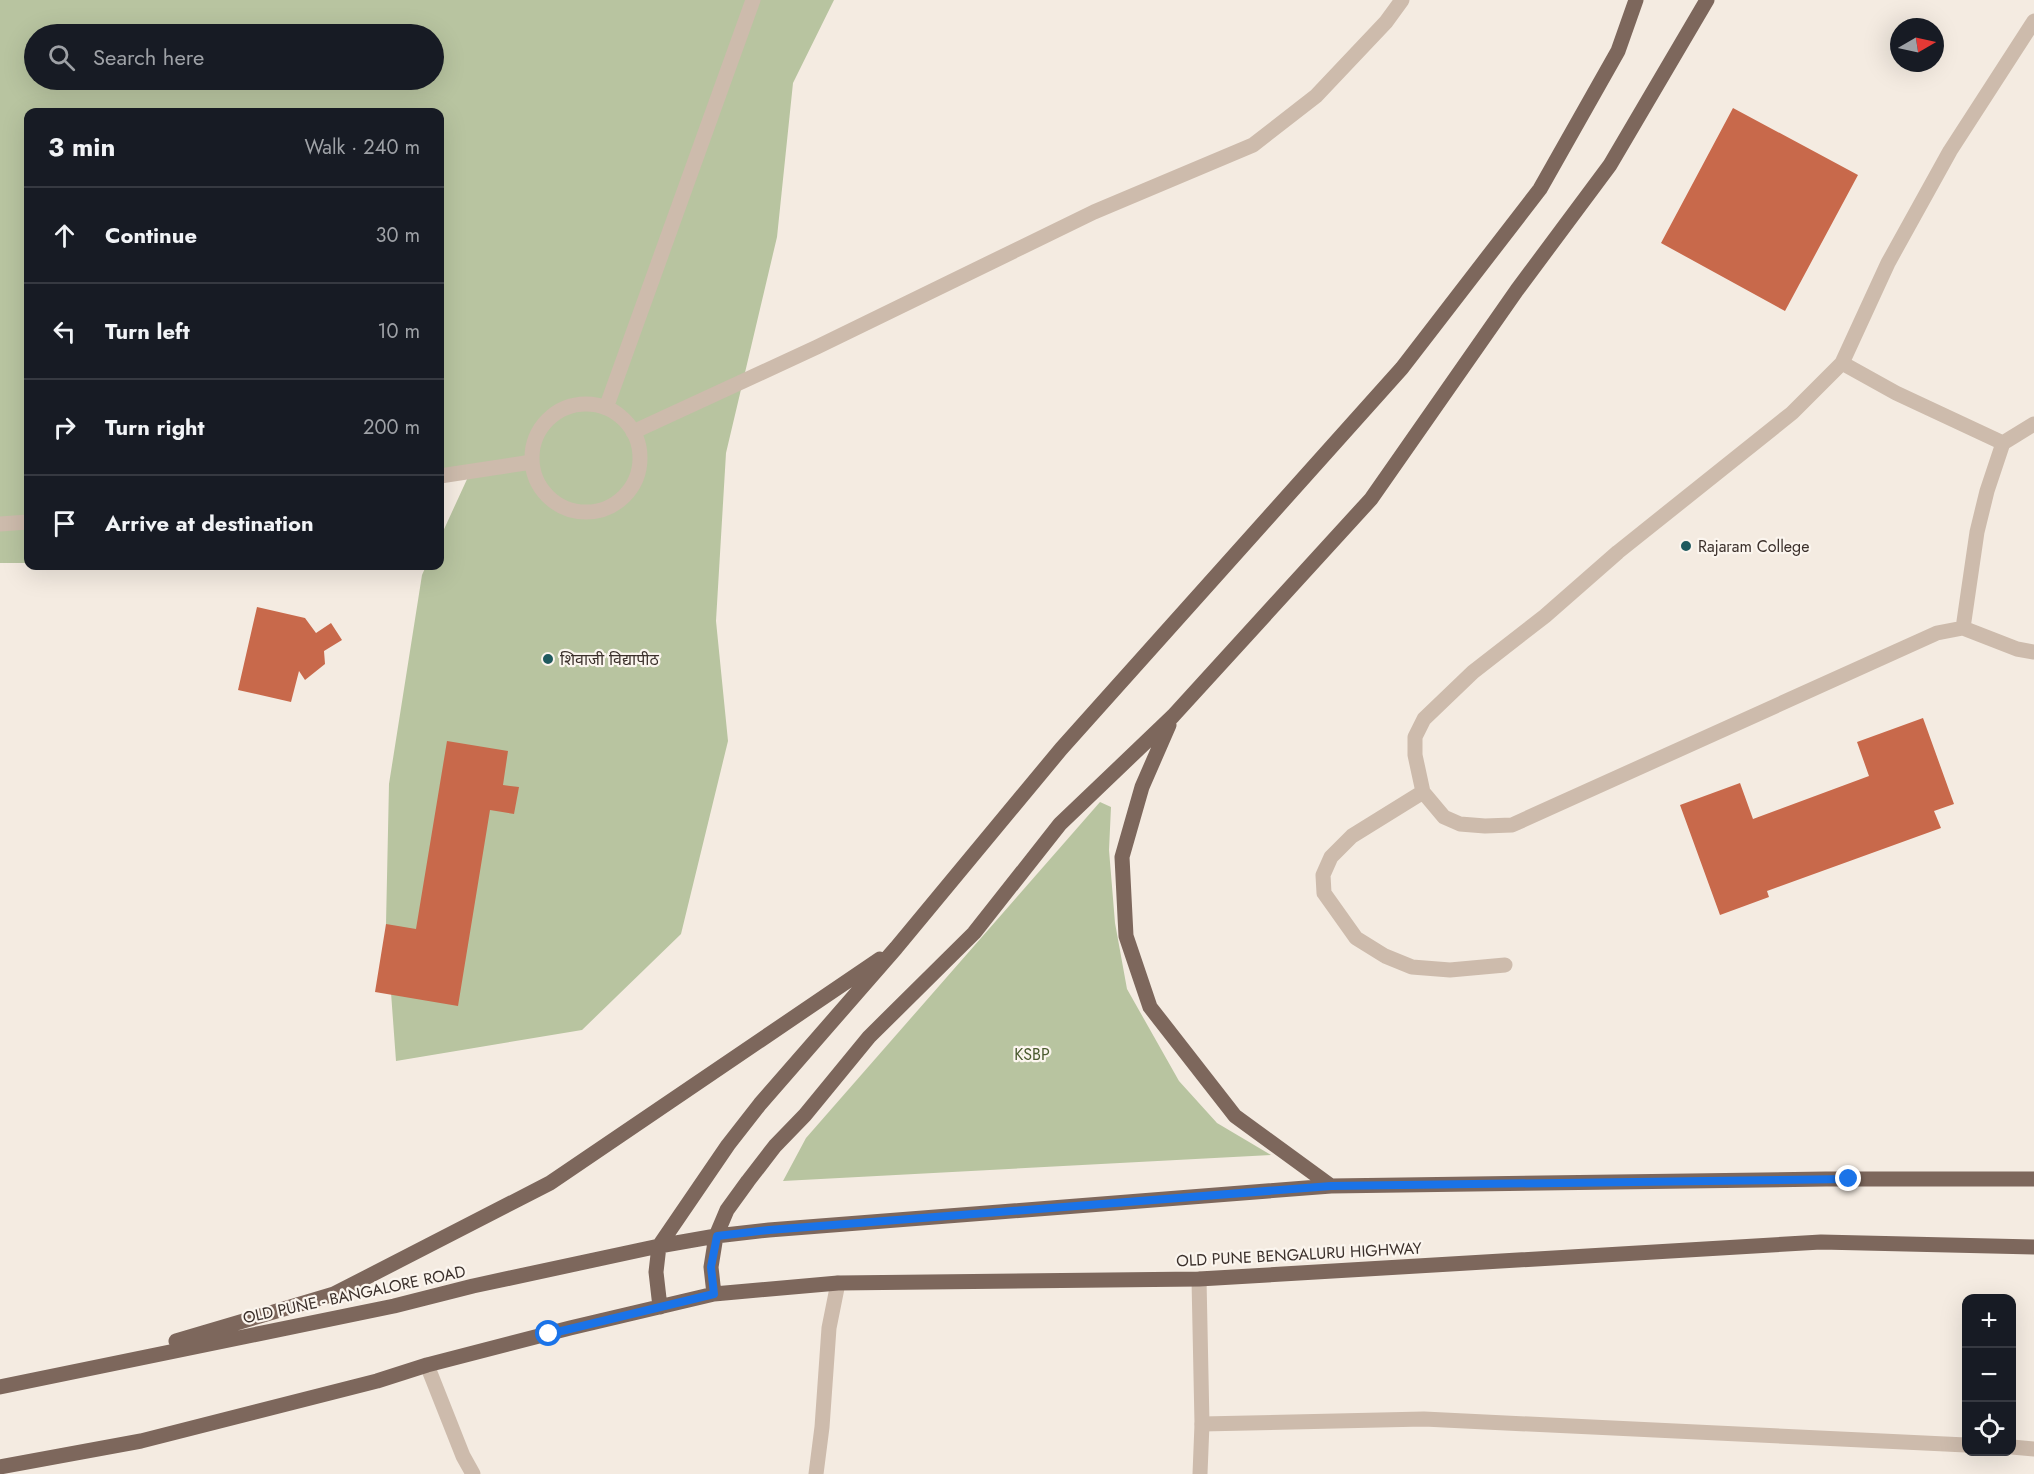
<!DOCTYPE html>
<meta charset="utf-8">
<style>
body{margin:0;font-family:Jost,"Noto Sans Devanagari",sans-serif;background:#20242c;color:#f1f3f6}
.controls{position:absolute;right:18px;bottom:18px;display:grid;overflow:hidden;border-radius:12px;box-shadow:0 6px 24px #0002}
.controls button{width:54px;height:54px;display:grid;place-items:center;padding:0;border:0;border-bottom:2px solid #363941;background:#171b24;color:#f1f3f6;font:30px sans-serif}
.compass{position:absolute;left:1890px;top:18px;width:54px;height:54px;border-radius:50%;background:#171b24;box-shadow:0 6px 24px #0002;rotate:81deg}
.stop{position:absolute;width:18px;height:18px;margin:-14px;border:4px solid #1a73e8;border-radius:50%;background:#fff}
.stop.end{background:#1a73e8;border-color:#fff;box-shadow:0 2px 6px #0008}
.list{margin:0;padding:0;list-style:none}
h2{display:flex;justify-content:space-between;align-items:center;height:78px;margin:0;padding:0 24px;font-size:26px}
h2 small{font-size:20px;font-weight:400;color:#9ea1a6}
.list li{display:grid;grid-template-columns:39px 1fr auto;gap:18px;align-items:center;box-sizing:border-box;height:96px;padding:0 24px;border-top:2px solid #363941}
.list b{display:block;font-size:22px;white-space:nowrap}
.list em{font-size:20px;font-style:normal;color:#9ea1a6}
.icon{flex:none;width:33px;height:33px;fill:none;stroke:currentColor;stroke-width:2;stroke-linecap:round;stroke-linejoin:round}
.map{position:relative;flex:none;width:2034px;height:1474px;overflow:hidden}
.search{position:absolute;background:#171b24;box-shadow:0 6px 24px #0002;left:24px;top:24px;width:420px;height:66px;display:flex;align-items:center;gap:15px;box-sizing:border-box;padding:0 21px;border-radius:33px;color:#9ea1a6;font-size:22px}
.panel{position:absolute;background:#171b24;box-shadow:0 6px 24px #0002;left:24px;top:108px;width:420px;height:462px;border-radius:12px}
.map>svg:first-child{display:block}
</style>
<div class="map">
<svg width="2034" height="1474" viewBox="0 0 2034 1474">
<rect width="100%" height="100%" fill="#f4ebe1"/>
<path fill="#b8c4a0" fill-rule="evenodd" d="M0,0H834L793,83L777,237L726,453L716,621L728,741L681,934L582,1030L396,1061L386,924L389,784L422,575L426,566H440V538L474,464L440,473V112H28V563H0ZM34,34H434V80H34Z
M1100,802L1111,807L1109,850L1115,923L1127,989L1179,1081L1217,1123L1271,1155L783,1181L806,1138Z"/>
<path fill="#c8694b" d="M1733,108L1858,175L1785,311L1661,243Z
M257,607L305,618L316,633L331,623L342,640L324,651L325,664L305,680L299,671L291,702L238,690Z
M1923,718L1954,804L1934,811L1941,828L1767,891L1769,897L1720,915L1680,805L1740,783L1753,819L1869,776L1857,742Z
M447,741L508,751L503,785L519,787L514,814L490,810L458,1006L375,992L386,924L416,929Z"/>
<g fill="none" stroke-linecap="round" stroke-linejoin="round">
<path stroke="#cdbbac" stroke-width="15" d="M532 458a54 54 0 1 1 108 0a54 54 0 1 1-108 0Z
M606,408L753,0
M633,432L817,347L1094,212L1253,145L1316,96L1386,22L1402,0
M440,476L532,462
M0,524L28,522
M1202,1424L1424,1419L1966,1445
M2012,1447L2034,1449"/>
<path stroke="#cdbbac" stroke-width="15" d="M2034,21L1950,151L1888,263L1842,363L1792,413L1618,552L1545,616L1473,672L1424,719L1415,737V755L1423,792L1444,817L1460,824L1485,826L1512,825L1937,633L1963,628L2017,649L2034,652
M1842,363L1896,393L2003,443
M1963,628L1977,532L1987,491L2003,443L2034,424
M1423,792L1352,836L1331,857L1323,875L1324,893L1356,938L1385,956L1412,967L1450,970L1505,965
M1199,1279L1202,1424L1200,1474
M427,1365L463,1456L473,1474
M816,1474L822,1427L829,1328L838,1283"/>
<path stroke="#7d675c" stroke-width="15" d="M1169,725L1142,787L1122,857L1126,936L1150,1007L1235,1116L1331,1186
M714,1294L711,1267L716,1236L727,1210L748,1181L775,1146L805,1115L869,1037L974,933L1060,824L1173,716L1371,499L1517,290L1610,165L1707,0
M660,1307L656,1272L659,1246L728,1145L760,1104L896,948L1061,749L1402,368L1540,189L1618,51L1636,0
M176,1341L334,1294L550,1183L880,959
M0,1387L394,1306L473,1286L659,1246L716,1236L769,1230L1331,1186L1826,1179H2034
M0,1467L141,1441L377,1381L427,1365L570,1328L714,1294L838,1283L1199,1279L1821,1242L2034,1247"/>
</g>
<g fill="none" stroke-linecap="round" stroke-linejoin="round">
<path stroke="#1a73e8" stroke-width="8" d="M549,1334L714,1294L711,1267L717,1236L769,1230L1331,1186L1849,1179"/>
</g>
<g fill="#1f5a5e" stroke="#fbf5ee" stroke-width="2">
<circle cx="1686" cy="546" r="6"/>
<circle cx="548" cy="659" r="6"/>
</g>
<g text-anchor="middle" stroke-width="4.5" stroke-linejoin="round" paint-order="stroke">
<g font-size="16" fill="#3b302b" stroke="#fbf5ee" text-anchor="start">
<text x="1698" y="552">Rajaram College</text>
<text x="560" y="665">शिवाजी विद्यापीठ</text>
</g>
<g font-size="16" fill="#4a5a2e" stroke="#fbf5ee">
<text x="1032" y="1060">KSBP</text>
</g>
<g font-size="16" fill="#3b302b" stroke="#fbf5ee">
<text transform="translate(1299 1254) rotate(-3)" y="6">OLD PUNE BENGALURU HIGHWAY</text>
<text transform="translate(354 1294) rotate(-12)" y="6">OLD PUNE - BANGALORE ROAD</text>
</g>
</g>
</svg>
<div class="controls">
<button>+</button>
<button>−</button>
<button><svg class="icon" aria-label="locate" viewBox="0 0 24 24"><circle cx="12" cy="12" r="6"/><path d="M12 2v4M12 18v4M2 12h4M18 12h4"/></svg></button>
</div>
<svg class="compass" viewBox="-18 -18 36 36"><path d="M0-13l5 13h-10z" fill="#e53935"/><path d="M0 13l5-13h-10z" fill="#9ea1a6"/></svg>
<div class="stop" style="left:549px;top:1334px"></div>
<div class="stop end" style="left:1849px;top:1179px"></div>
<div class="search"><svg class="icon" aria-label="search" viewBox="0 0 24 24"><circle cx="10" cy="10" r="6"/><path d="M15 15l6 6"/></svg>Search here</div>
<section class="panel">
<h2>3 min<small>Walk · 240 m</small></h2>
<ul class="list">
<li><svg class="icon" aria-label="ahead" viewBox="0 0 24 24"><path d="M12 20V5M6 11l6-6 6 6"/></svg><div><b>Continue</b></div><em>30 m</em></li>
<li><svg class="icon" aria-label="left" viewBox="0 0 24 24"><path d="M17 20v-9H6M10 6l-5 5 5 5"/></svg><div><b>Turn left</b></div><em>10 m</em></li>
<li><svg class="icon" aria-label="right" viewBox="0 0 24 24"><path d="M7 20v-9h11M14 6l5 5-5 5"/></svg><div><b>Turn right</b></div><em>200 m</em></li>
<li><svg class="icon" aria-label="arrive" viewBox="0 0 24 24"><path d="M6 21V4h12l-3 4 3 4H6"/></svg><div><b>Arrive at destination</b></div></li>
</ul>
</section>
</div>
